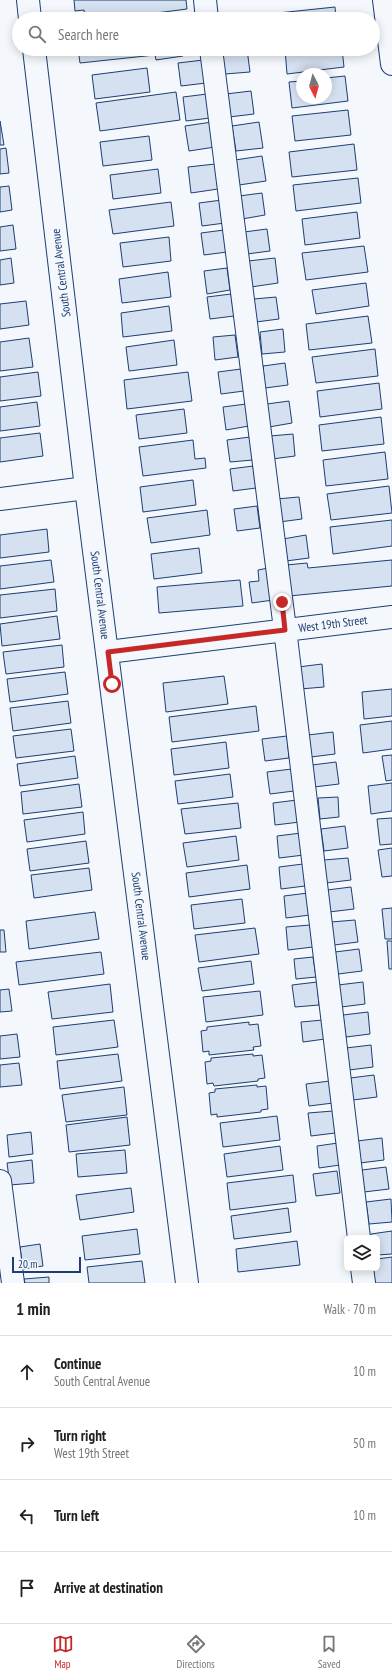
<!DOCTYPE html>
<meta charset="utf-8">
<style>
body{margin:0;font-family:"PT Sans Narrow",sans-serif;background:#f6f6f6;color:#222}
.controls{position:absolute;right:12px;bottom:12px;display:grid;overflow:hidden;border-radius:6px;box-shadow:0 2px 10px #0003}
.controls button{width:36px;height:36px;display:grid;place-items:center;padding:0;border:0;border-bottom:1px solid #e0e0e0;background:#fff;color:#222;font:20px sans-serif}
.compass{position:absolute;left:296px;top:68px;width:36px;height:36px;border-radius:50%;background:#fff;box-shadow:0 2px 10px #0003;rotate:174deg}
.scale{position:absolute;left:12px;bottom:10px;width:69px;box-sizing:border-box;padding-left:4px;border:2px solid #1d3f73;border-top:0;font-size:11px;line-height:14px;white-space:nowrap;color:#1d3f73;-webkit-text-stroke:3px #f4f7fb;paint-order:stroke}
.stop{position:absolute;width:12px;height:12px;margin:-9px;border:3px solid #c62828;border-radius:50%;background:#fff}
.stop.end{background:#c62828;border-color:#fff;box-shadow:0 1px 4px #0008}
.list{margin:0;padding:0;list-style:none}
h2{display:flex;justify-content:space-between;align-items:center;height:52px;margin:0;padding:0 16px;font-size:17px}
h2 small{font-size:13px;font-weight:400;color:#767676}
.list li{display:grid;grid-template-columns:26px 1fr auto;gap:12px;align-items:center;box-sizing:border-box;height:72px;padding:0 16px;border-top:1px solid #e0e0e0}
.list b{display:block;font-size:15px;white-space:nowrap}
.list p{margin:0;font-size:13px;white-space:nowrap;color:#767676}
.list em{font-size:13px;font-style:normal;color:#767676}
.icon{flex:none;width:22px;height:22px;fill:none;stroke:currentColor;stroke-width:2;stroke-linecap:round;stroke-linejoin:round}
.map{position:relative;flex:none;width:392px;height:1283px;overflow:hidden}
.search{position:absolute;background:#fff;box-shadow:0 2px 10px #0003;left:12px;right:12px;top:12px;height:44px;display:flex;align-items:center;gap:10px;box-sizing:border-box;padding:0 14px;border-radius:22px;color:#767676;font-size:15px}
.sheet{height:340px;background:#fff}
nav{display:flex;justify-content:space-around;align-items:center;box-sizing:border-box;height:56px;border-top:1px solid #e0e0e0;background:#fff;font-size:11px;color:#767676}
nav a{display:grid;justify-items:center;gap:2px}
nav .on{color:#c62828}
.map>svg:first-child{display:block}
</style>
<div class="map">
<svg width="392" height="1283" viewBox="0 0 392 1283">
<rect width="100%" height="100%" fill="#f4f7fb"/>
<path fill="#d5e0f0" stroke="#1d3f73" d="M74,0H186L187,9L133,16L134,19H85L84,10L75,11Z
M335,7L336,19H279L278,13Z
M78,49H182L183,56L156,60L155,55L80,63Z
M239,49H247L250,72L225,74L222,51Z
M285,49H342L344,67L287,74Z
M203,60L206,83L181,86L178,63Z
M147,68L150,92L95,99L92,75Z
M345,76L348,101L292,108L289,82L302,81V98H326V78Z
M251,91L254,114L229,117L226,94Z
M176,92L180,120L100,131L96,103Z
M207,94L210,118L186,121L183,97Z
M348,110L351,135L295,141L292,116Z
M0,121L4,145H0Z
M212,122L215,147L189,151L185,126Z
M259,122L263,148L236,151L232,126Z
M149,136L152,160L103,166L100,142Z
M354,144L357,170L292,177L289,152Z
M6,148L9,173L0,174V149Z
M262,156L266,181L239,185L235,160Z
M215,164L218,189L191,193L188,167Z
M158,169L161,193L113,199L110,175Z
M358,178L361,203L296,211L293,185Z
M9,186L12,210L0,212V187Z
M262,193L265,215L242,219L239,196Z
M222,200L225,223L202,226L199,203Z
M171,202L174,226L113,234L109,210Z
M357,212L360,238L305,245L302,219Z
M13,225L16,249L0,251V227Z
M267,229L270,251L247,254L244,232Z
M224,230L227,252L204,255L201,233Z
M169,237L171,261L123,267L120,243Z
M364,246L368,272L306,280L302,253Z
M11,258L14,283L0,285V260Z
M275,258L278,283L251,287L248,261Z
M227,268L230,290L207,294L204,271Z
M168,272L171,297L122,303L119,279Z
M366,283L369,306L316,314L312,290Z
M231,294L234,316L210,319L207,297Z
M276,297L279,319L256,322L254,299Z
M26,301L29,325L0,329V304Z
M169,306L172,331L123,337L121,313Z
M368,316L372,343L309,350L306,324Z
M283,329L285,352L262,354L260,332Z
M235,335L238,357L215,360L213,337Z
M29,338L33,367L0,371V342Z
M174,340L177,365L129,371L126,347Z
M375,349L378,376L316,383L312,357Z
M285,363L288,385L265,388L263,366Z
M241,369L244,391L221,394L218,372Z
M38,372L41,396L0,401V377Z
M188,372L192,401L127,409L124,380Z
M379,383L382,409L320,417L317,391Z
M289,401L292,423L269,427L267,404Z
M37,402L40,426L0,431V407Z
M246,404L249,426L226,430L223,407Z
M184,409L187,433L139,439L136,415Z
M381,417L384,444L322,451L319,425Z
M40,433L43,456L0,462V438Z
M293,434L295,456L272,459L270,436Z
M250,437L253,460L230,462L227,440Z
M193,440L195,459L205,458L206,468L143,476L139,447Z
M385,452L388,479L326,486L323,460Z
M253,466L256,488L233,491L230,469Z
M193,480L196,505L143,512L140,487Z
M389,486L392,513L331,520L327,494Z
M299,497L302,519L279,522L276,499Z
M257,506L260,528L237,531L234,509Z
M207,510L210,535L151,543L147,518Z
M392,520V546L333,554L330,527Z
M47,529L49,552L0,558V535Z
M306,535L309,558L286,561L283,539Z
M199,548L202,573L154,579L151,554Z
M51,560L54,582L0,589V566Z
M392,560V586L289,596L286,565L307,563L308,568Z
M268,568L273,600L252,603L249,582L259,581L258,570Z
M240,580L243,606L159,613L157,587Z
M55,589L57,611L0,618V595Z
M57,616L60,639L2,646L0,624Z
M62,645L64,667L6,674L3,652Z
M322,664L324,687L300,689L298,667Z
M65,672L68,694L10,702L7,679Z
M224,676L228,704L166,712L163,683Z
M392,689V716L364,719L362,692Z
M68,701L71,723L13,731L10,708Z
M256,706L259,731L172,742L169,717Z
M392,721V749L363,753L360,725Z
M71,729L74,751L16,758L13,736Z
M333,732L335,754L311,757L308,735Z
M287,736L289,758L265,761L262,739Z
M226,742L229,768L174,775L171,749Z
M392,755V780L386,781L382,756Z
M75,756L78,778L20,786L17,764Z
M336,762L339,784L314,787L312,765Z
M292,769L294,791L270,794L267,772Z
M230,774L233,797L178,804L175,781Z
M392,783V811L371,814L368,786Z
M79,784L82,807L23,814L21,792Z
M338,797L339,817L320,819L318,798Z
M297,800L300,822L275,825L273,803Z
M238,803L241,828L185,834L181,809Z
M83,812L85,834L27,842L24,820Z
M392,818V844L380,845L377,819Z
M345,826L348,848L324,851L321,829Z
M301,833L304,855L279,858L277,836Z
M236,836L239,860L187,867L183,843Z
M86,841L89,863L30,871L27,849Z
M392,848V876L382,877L378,850Z
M348,858L351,880L326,883L324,860Z
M303,864L305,886L281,889L279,867Z
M247,865L250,889L189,897L186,873Z
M89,868L92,890L34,898L31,875Z
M351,887L354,909L329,912L327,890Z
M308,893L310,915L286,918L284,896Z
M242,899L245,923L194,929L191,905Z
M392,908V939H385L382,909Z
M95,912L99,939L29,949L26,921Z
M355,920L358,942L334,945L331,922Z
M310,925L313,947L288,950L286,927Z
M255,928L259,954L199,962L195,935Z
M0,930H4L6,952H0Z
M387,941H392V969H389Z
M359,949L362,971L338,974L335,952Z
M101,952L104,974L19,985L16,962Z
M313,957L316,977L296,979L294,959Z
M251,961L254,984L202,991L198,968Z
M317,982L319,1005L295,1007L292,985Z
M363,982L365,1004L341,1007L338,985Z
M110,984L113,1012L52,1019L48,992Z
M9,989L12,1011L0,1012V990Z
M260,991L263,1015L206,1022L203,997Z
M368,1012L370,1034L346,1037L343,1015Z
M114,1020L118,1047L56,1055L53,1027Z
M323,1020L325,1039L303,1042L301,1022Z
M249,1022V1025L258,1024L261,1046L253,1047L254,1050L209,1055V1051L203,1052L201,1031L207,1030V1027Z
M17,1034L20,1057L0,1059V1036Z
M371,1045L373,1067L349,1070L346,1048Z
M118,1054L122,1081L60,1089L57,1061Z
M253,1054V1056L262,1055L265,1078L258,1079V1081L214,1086L213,1083L207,1084L205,1062L211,1061V1058Z
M19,1063L22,1085L0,1087V1065Z
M374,1075L377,1097L353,1100L350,1078Z
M330,1081L333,1103L309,1106L306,1084Z
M257,1085V1087L266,1086L268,1109L261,1110V1112L217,1117V1114L211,1115L209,1093L215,1092V1089Z
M124,1087L127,1115L66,1122L62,1095Z
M333,1111L335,1133L311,1136L308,1113Z
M277,1116L280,1140L223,1147L220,1123Z
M127,1117L130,1145L69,1152L66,1125Z
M31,1132L33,1154L9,1157L7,1135Z
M382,1138L384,1160L360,1163L357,1141Z
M338,1143L340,1165L319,1168L317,1146Z
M280,1146L283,1170L227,1177L224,1154Z
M125,1150L127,1173L78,1177L76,1154Z
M32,1160L34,1183L10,1185L7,1163Z
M386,1167L389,1189L364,1192L362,1170Z
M337,1171L340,1193L316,1196L313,1174Z
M293,1175L296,1202L230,1210L227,1183Z
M131,1188L134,1212L80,1220L76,1195Z
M391,1199L392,1222L369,1224L366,1202Z
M288,1208L291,1232L234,1239L231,1216Z
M137,1229L140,1254L85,1260L82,1236Z
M392,1231V1254L377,1255V1238H371V1234Z
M297,1241L300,1265L238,1272L236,1249Z
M40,1244L43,1266L23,1269L20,1247Z
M392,1257V1283H375L373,1268H377V1259Z
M142,1261L145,1283H89L87,1267Z
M49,1277V1283H25L24,1279Z"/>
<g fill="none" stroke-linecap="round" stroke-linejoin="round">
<defs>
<path id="minor" d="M205,0L207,19
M384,0L392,64
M211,49L285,629L359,1238
M0,499L86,488
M108,652L392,617
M0,1181L13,1283
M362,1268L364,1283"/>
<path id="major" d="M28,0L30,19
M34,49L86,488L187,1283"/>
</defs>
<use href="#minor" stroke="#1d3f73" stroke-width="24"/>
<use href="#major" stroke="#1d3f73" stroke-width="24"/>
<use href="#minor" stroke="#f4f7fb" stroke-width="22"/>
<use href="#major" stroke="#f4f7fb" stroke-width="22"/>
</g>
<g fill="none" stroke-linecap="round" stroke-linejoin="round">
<path stroke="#c62828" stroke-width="5" d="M112,684L108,652L285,630L282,602"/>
</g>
<g text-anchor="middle" stroke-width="3" stroke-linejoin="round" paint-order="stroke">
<g font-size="12" fill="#1d3f73" stroke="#f4f7fb">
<text transform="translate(61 273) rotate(-97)" y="4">South Central Avenue</text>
<text transform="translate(100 595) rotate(83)" y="4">South Central Avenue</text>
<text transform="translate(333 624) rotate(-7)" y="4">West 19th Street</text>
<text transform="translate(141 916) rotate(83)" y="4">South Central Avenue</text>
</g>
</g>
</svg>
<div class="controls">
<button><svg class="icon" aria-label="layers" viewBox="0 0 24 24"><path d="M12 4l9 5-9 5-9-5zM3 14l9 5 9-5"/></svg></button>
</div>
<svg class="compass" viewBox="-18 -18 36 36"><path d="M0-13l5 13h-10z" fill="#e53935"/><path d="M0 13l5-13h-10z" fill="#767676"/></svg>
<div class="scale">20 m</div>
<div class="stop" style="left:112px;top:684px"></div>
<div class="stop end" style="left:282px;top:602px"></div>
<div class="search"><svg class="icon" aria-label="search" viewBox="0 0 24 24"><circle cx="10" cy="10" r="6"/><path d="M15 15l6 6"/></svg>Search here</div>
</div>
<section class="sheet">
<h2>1 min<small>Walk · 70 m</small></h2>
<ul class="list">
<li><svg class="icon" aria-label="ahead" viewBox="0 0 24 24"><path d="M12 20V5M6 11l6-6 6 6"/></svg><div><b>Continue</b><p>South Central Avenue</p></div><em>10 m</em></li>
<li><svg class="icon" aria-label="right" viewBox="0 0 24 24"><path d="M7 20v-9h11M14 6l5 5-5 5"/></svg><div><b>Turn right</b><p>West 19th Street</p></div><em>50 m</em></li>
<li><svg class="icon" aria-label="left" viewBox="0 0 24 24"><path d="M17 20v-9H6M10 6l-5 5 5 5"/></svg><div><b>Turn left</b></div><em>10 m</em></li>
<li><svg class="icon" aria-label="arrive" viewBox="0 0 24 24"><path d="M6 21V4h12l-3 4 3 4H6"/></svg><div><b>Arrive at destination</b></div></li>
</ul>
</section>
<nav>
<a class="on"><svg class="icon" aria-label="map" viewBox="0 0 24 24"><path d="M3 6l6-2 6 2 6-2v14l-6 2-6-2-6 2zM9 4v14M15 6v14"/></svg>Map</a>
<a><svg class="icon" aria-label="directions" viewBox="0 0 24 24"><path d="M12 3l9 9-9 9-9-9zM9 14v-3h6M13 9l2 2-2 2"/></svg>Directions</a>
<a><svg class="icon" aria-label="saved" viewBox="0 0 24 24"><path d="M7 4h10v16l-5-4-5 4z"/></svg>Saved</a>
</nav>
